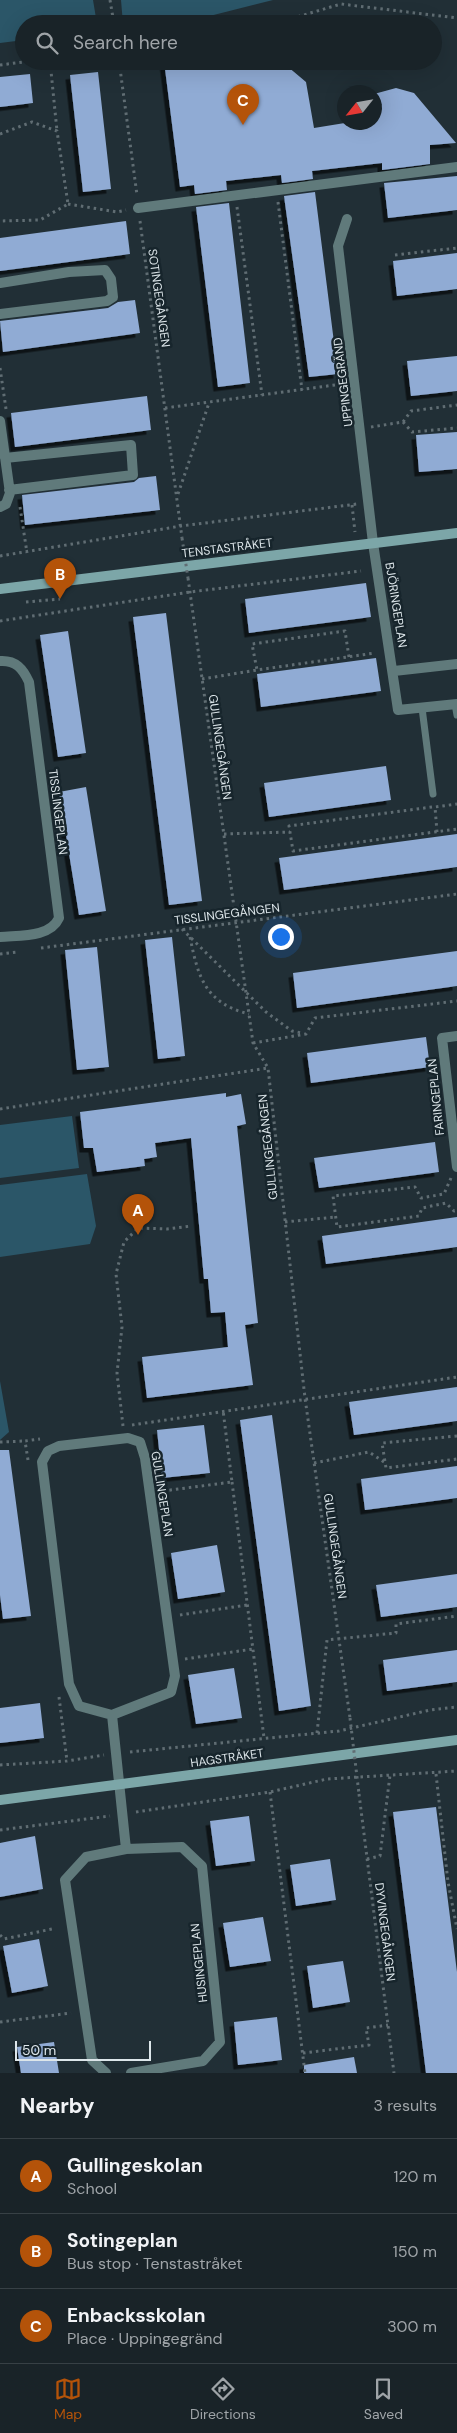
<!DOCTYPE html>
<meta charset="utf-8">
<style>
body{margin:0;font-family:"DM Sans",sans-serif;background:#222b30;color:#f1f3f6}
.compass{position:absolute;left:337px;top:85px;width:45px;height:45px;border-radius:50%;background:#192328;box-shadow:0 5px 20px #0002;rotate:239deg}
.scale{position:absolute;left:15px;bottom:12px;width:136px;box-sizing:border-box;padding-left:5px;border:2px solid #dde6ea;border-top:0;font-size:14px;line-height:18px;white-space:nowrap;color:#dde6ea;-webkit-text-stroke:4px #17252c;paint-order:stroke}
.you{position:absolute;left:280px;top:936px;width:18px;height:18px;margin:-12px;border:4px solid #fff;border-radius:50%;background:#1a73e8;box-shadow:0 0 0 8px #1a73e833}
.badge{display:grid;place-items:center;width:32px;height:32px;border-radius:50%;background:#b45309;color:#fff;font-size:16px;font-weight:700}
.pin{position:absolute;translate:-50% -41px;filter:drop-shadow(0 1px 2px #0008)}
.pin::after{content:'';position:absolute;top:26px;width:18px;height:15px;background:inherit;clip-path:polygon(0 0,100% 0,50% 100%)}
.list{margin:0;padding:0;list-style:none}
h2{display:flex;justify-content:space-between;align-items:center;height:65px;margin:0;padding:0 20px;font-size:21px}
h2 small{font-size:16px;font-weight:400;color:#9fa4a8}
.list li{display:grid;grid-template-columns:32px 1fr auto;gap:15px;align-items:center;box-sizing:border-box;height:75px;padding:0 20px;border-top:1px solid #374045}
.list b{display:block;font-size:19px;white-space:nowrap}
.list p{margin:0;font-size:16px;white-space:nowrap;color:#9fa4a8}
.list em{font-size:16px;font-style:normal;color:#9fa4a8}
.icon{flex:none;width:28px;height:28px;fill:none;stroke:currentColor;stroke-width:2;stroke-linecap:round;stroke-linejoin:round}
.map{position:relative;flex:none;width:457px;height:2073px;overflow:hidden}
.search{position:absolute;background:#192328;box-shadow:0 5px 20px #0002;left:15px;right:15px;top:15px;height:55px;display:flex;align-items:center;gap:12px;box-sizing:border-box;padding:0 18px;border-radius:28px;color:#9fa4a8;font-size:19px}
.sheet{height:290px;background:#192328}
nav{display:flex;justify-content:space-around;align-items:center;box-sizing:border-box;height:70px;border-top:1px solid #374045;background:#192328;font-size:14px;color:#9fa4a8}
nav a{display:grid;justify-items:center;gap:2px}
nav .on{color:#b45309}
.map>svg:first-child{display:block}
</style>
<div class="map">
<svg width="457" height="2073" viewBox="0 0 457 2073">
<defs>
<filter id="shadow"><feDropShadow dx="-4.5" dy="4.5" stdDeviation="0" flood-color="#0009"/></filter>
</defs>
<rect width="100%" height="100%" fill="#212f36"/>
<path fill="#2b5668" d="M0,0H93L97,24H24V40L0,43Z
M121,0H273L178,24H123Z
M72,1116L79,1168L0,1178V1125Z
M87,1174L96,1226L90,1244L0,1257V1185Z
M0,1381L9,1432L0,1440Z"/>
<path fill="#90abd4" filter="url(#shadow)" d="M164,61H281L306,82L314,128L351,122H374V94L396,88L414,93L456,143L430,145V164L382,170V163L312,171L313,179L282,183L281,175L226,181L227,190L195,194L194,185L180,187Z
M98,72L111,189L83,192L70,75Z
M30,74L33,103L0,107V77Z
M457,176V210L388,218L384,183Z
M315,192L338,374L309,377L284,196Z
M229,203L250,383L218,387L196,207Z
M126,221L130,254L0,271V238Z
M457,253V289L397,296L393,261Z
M135,300L140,333L3,352L0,321L108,308L118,302Z
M457,356V391L411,396L407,361Z
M147,396L151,430L15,447L11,413Z
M457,432V469L419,472L416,435Z
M156,476L160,510L25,525L22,495L134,482L139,478Z
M366,583L371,617L249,633L245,599Z
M166,613L202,901L169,905L133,617Z
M68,631L86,753L58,757L40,635Z
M376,658L381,691L261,707L257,674Z
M386,766L391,800L269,817L264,783Z
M86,787L106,911L79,915L59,792Z
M457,834V867L284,890L279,858Z
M172,937L185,1056L158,1059L145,940Z
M97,947L109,1067L77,1070L65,950Z
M457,951V986L297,1008L293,973Z
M426,1037L430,1067L311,1083L307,1053Z
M226,1093V1097L241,1094L246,1124L237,1126L258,1323L245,1325L253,1385L147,1398L142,1357L228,1347L225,1312L211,1313L208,1279H204L191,1138L155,1143L157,1157L144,1159L145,1166L97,1172L93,1148H84L80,1112Z
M435,1142L439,1172L319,1188L314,1158Z
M457,1217V1247L326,1264L322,1236Z
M457,1387V1421L354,1435L349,1402Z
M272,1415L311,1706L279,1711L240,1420Z
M204,1425L210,1473L162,1478L157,1430Z
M0,1450H9L31,1616L3,1619L0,1595Z
M457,1466V1498L365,1510L361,1479Z
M217,1545L225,1592L178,1599L171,1553Z
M457,1574V1607L381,1617L376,1585Z
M457,1650V1682L387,1691L383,1660Z
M234,1668L242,1718L196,1724L188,1675Z
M40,1703L44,1738L0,1743V1708Z
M436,1807L457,1972V2073H426L393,1812Z
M249,1816L255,1861L216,1866L210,1821Z
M35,1836L43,1889L0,1897V1843Z
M330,1859L336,1900L296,1906L290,1865Z
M263,1917L271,1961L230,1967L223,1923Z
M39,1939L48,1986L12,1993L3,1946Z
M343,1961L350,2002L313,2008L307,1966Z
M277,2017L282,2060L238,2065L234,2022Z
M54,2042L59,2073H21L17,2047Z
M354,2057L357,2073H304V2065Z"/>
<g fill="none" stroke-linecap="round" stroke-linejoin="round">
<path stroke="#606d73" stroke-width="3" stroke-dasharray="2.5 4" stroke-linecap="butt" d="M110,0L114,24
M273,24L341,4L457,18
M50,61L57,131
M119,61L137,195
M0,65L31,61
M0,134L32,122L57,131L68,204L40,220L0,221
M278,202L302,390
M68,204L117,212L126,210
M237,207L262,395
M140,221L182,538
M395,255L457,248
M0,368L6,409
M165,408L342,384
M403,422L412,432L457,428
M371,427L403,422L411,411L457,405
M178,494L209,403
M352,505L355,532
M20,507L27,553
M0,556L181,526L357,504
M188,578L253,1043L268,1068L305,1398L350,1718
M26,602L60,599
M0,621L190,592L361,571
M349,657L345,631L252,644L257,670L375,653
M202,679L257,670
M432,807L289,826L293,851L457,829
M437,832L435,807L457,804
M224,834L290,832
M182,929L266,1012L292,1031L302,1033
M190,937C198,977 205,1003 249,1014
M41,948L457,894
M0,954L18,952
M253,1043L306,1034L315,1018L457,1001
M0,1109L268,1068
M451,1178L444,1194L421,1198L415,1187L333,1196L337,1227L419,1216L422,1208L446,1203L454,1211L457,1210
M285,1222L336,1217
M132,1425L457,1377
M123,1426L117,1373L122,1327L116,1274L124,1242L138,1228L167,1229L191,1226
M457,1436L382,1443L386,1468L457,1459
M0,1442L25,1441
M28,1460L25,1441L40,1439
M314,1463L369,1452L384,1462
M232,1482L264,1738
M163,1491L232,1482L223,1410
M180,1615L247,1605
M185,1659L253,1649
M59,1697L67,1761
M317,1733L327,1640L396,1633V1624L457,1616
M130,1752L339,1731L430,1710L457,1707
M0,1765L67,1761L104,1755
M436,1774L448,1882L457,1929
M270,1792L305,2073
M359,1794L394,2073
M136,1812L270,1792L327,1779L457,1771
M0,1830L110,1816
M367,1859L380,1856L390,1775
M0,1935L4,1939L52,1929
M0,2022L71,2013
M303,2053L369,2045L366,2028L388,2025"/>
<path stroke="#607a7b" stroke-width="7" d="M455,704L457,715
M422,708L433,794"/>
<path stroke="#607a7b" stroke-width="10" d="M138,208L457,167
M347,219L338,246L373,543L398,710L457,704
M0,283L69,272L105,270L111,279L113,297L107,301L0,314
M0,421L10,493L6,504L0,507
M5,458L131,445L133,475L9,490
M0,661C16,660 23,669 29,682L59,918C50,938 19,935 0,937
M394,671L457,664
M457,1036L442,1038L457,1167
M112,1715L79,1706L69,1684L42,1462L48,1451L59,1446L128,1438L140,1442L145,1458L175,1676L171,1692L112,1715L126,1849
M106,2073L92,2060L65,1880L86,1857L126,1849L182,1847L202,1866L220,2042L203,2061L131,2073"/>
<path stroke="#7ca6a8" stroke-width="10" d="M0,589L457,533
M0,1800L457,1740"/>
<path stroke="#606d73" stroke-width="3" stroke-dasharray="2.5 4" stroke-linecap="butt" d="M182,538L188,578
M350,1718L359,1794"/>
</g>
<g text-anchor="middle" stroke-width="5" stroke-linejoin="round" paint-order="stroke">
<g font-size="12" fill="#dde6ea" stroke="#17252c">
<text transform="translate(159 298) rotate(82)" y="4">SOTINGEGÅNGEN</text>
<text transform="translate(343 382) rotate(-97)" y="4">UPPINGEGRÄND</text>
<text transform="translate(227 548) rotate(-7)" y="4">TENSTASTRÅKET</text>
<text transform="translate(396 605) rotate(81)" y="4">BJÖRINGEPLAN</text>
<text transform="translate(220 747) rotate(82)" y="4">GULLINGEGÅNGEN</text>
<text transform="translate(58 812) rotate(83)" y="4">TISSLINGEPLAN</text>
<text transform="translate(227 914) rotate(-7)" y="4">TISSLINGEGÅNGEN</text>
<text transform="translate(436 1097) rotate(-96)" y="4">FARINGEPLAN</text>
<text transform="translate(268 1147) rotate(-96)" y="4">GULLINGEGÅNGEN</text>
<text transform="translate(162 1494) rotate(81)" y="4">GULLINGEPLAN</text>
<text transform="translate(335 1546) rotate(82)" y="4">GULLINGEGÅNGEN</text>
<text transform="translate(227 1758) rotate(-8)" y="4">HAGSTRÅKET</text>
<text transform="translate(385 1932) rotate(83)" y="4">DYVINGEGÅNGEN</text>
<text transform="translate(199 1963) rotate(-96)" y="4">HUSINGEPLAN</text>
</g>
</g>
</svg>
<svg class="compass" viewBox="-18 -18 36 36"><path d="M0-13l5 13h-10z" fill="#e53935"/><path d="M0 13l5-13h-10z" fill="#9fa4a8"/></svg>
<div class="scale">50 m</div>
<div class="you"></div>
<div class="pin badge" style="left:138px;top:1235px">A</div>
<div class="pin badge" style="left:60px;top:599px">B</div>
<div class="pin badge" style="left:243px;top:125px">C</div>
<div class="search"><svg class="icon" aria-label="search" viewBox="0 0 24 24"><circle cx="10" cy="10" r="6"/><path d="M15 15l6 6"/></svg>Search here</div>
</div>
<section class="sheet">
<h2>Nearby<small>3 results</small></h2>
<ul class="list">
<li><span class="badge">A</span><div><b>Gullingeskolan</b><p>School</p></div><em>120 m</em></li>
<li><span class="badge">B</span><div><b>Sotingeplan</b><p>Bus stop · Tenstastråket</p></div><em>150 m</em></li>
<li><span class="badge">C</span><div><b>Enbacksskolan</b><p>Place · Uppingegränd</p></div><em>300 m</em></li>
</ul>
</section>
<nav>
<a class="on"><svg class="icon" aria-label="map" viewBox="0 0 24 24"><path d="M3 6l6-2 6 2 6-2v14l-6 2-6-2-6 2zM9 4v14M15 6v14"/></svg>Map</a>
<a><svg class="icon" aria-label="directions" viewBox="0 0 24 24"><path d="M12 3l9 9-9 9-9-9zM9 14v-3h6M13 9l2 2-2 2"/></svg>Directions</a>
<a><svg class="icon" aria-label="saved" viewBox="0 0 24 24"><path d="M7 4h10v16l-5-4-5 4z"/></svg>Saved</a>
</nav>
